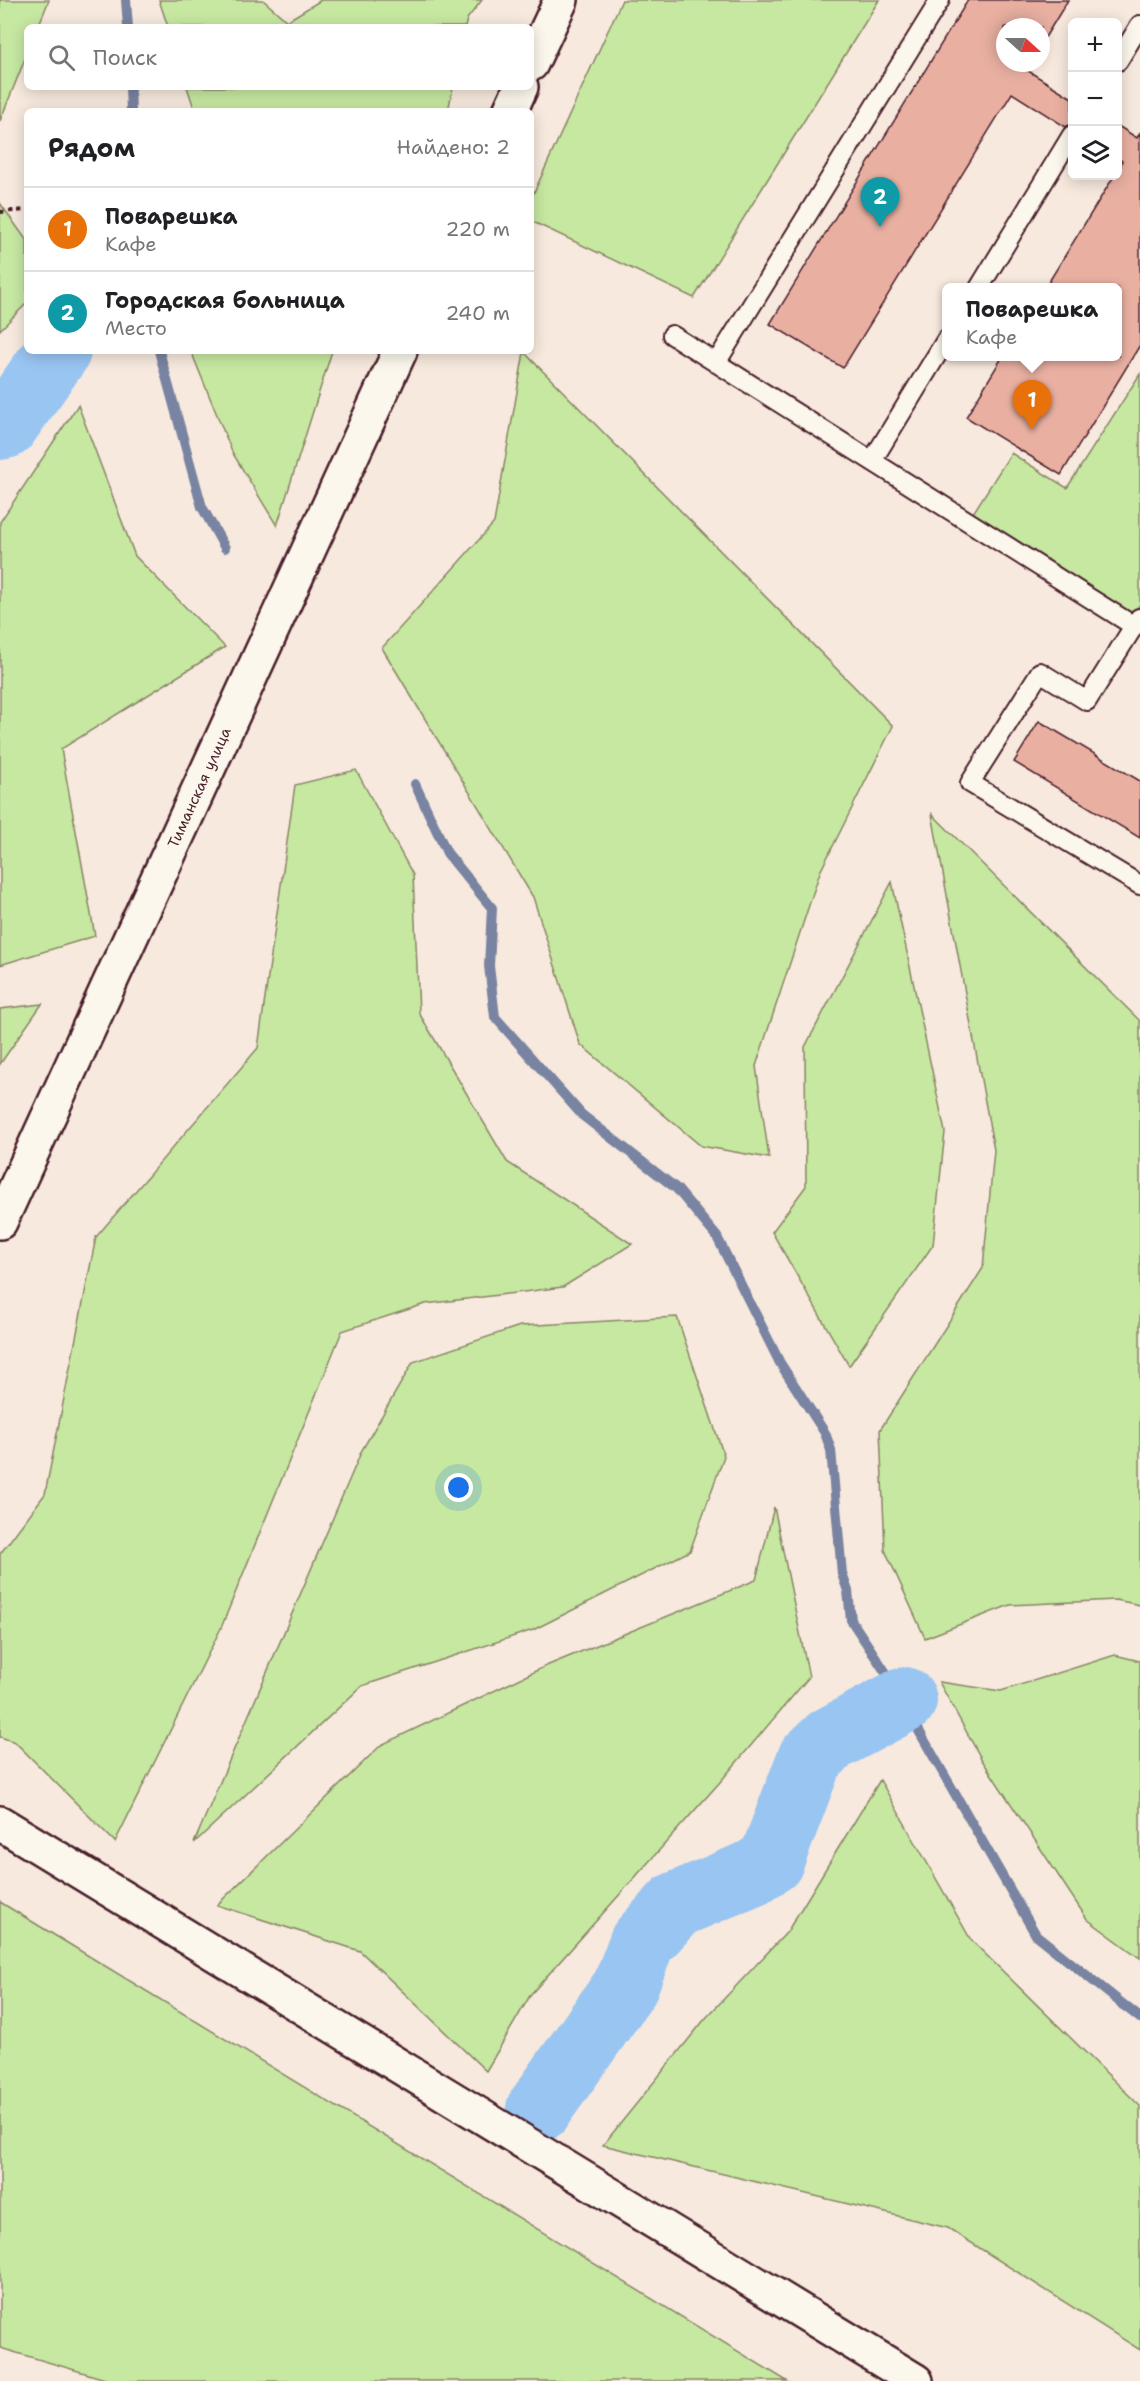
<!DOCTYPE html>
<html lang="ru">
<meta charset="utf-8">
<style>
body{margin:0;font-family:"Shantell Sans",sans-serif;background:#f2f2f2;color:#202124}
.controls{position:absolute;right:18px;top:18px;display:grid;overflow:hidden;border-radius:9px;box-shadow:0 3px 15px #0003}
.controls button{width:54px;height:54px;display:grid;place-items:center;padding:0;border:0;border-bottom:2px solid #e0e0e0;background:#fff;color:#202124;font:30px sans-serif}
.compass{position:absolute;left:996px;top:18px;width:54px;height:54px;border-radius:50%;background:#fff;box-shadow:0 3px 15px #0003;rotate:111deg}
.you{position:absolute;left:459px;top:1488px;width:21px;height:21px;margin:-15px;border:4px solid #fff;border-radius:50%;background:#1a73e8;box-shadow:0 0 0 9px #1a73e833}
.badge{display:grid;place-items:center;width:39px;height:39px;border-radius:50%;background:#d93025;color:#fff;font-size:20px;font-weight:700}
.pin{position:absolute;translate:-50% -50px;filter:drop-shadow(0 2px 3px #0008)}
.pin::after{content:'';position:absolute;top:32px;width:21px;height:18px;background:inherit;clip-path:polygon(0 0,100% 0,50% 100%)}
.popup{position:absolute;left:942px;top:283px;width:180px;height:78px;box-sizing:border-box;display:grid;place-content:center;border-radius:9px;background:#fff;filter:drop-shadow(0 2px 4px #0005);font-size:20px;white-space:nowrap;color:#757577}
.popup b{font-size:22px;color:#202124}
.popup::after{content:'';position:absolute;left:50%;top:100%;margin-left:-12px;border:12px solid transparent;border-top-color:#fff}
.list{margin:0;padding:0;list-style:none}
h2{display:flex;justify-content:space-between;align-items:center;height:78px;margin:0;padding:0 24px;font-size:26px}
h2 small{font-size:20px;font-weight:400;color:#757577}
.list li{display:grid;grid-template-columns:39px 1fr auto;gap:18px;align-items:center;box-sizing:border-box;height:84px;padding:0 24px;border-top:2px solid #e0e0e0}
.list b{display:block;font-size:22px;white-space:nowrap}
.list p{margin:0;font-size:20px;white-space:nowrap;color:#757577}
.list em{font-size:20px;font-style:normal;color:#757577}
.icon{flex:none;width:33px;height:33px;fill:none;stroke:currentColor;stroke-width:2;stroke-linecap:round;stroke-linejoin:round}
.map{position:relative;flex:none;width:1140px;height:2381px;overflow:hidden}
.search{position:absolute;background:#fff;box-shadow:0 3px 15px #0003;left:24px;top:24px;width:510px;height:66px;display:flex;align-items:center;gap:15px;box-sizing:border-box;padding:0 21px;border-radius:9px;color:#757577;font-size:22px}
.panel{position:absolute;background:#fff;box-shadow:0 3px 15px #0003;left:24px;top:108px;width:510px;height:246px;border-radius:9px}
.map>svg:first-child{display:block}
</style>
<div class="map">
<svg width="1140" height="2381" viewBox="0 0 1140 2381">
<rect width="100%" height="100%" fill="#f7e9dd"/>
<filter id="ink" filterUnits="userSpaceOnUse"><feTurbulence type="fractalNoise" baseFrequency=".0167" numOctaves="2"/><feDisplacementMap in="SourceGraphic" scale="12" xChannelSelector="R" yChannelSelector="G"/><feConvolveMatrix kernelMatrix="1 2 1 2 8 2 1 2 1" color-interpolation-filters="sRGB"/></filter>
<g filter="url(#ink)">
<path fill="#c6e8a1" stroke="#888466" stroke-width="1.5" d="M0,0H49L38,27H27V54L0,121Z
M159,0H263L287,21L321,0H482L467,19L465,27H168Z
M622,0H879L694,298L531,221V199Z
M187,87H453L448,111H195Z
M0,203L27,241V303L0,330Z
M191,351H332L277,526L232,452Z
M524,352L893,726L820,872L756,1066L769,1158L701,1146L580,1044L533,897L382,648L494,523Z
M1140,374V604L1130,619L970,518L1011,453L1067,488Z
M78,405L135,556L225,647L61,749L95,936L0,965V522Z
M356,770L413,875L419,1013L507,1162L632,1244L563,1287L425,1304L342,1331L221,1628L115,1842L15,1742L0,1737V1554L45,1494L96,1237L258,1048L295,785Z
M932,814L1140,1021V1605L1116,1600L1010,1605L925,1638L885,1550L880,1430L983,1268L994,1150Z
M892,882L945,1132L933,1245L849,1366L772,1232L806,1186L805,1047Z
M42,1004L0,1064V1009Z
M677,1317L724,1456L690,1551L533,1630L362,1686L194,1843L362,1450L413,1362L520,1326Z
M774,1507L809,1677L720,1782L531,1994L486,2071L360,1951L217,1905L381,1745L546,1666L756,1580Z
M1115,1655L1140,1661V1958L1087,1919L982,1760L939,1682L1001,1691Z
M880,1780L971,1940L1140,2106V2350L948,2228L603,2145L705,2019L787,1932Z
M0,1902L787,2381H112L0,2348Z"/>
<g fill="none" stroke-linecap="round" stroke-linejoin="round">
<path stroke="#7983a2" stroke-width="10" d="M126,0L128,27
M130,87L131,111
M159,351L202,507L225,548
M415,784L447,853L492,908L489,966L495,1017L582,1115L677,1189L717,1237L780,1363L825,1433L831,1450L842,1574L848,1591L851,1620L904,1700L919,1731L1036,1935L1140,2018"/>
<path stroke="#99c5f2" stroke-width="66" d="M0,427L5,426L58,351
M539,2109L625,1987L642,1942L676,1905L754,1872L771,1861L810,1759L831,1739L904,1700"/>
</g>
<path fill="#e9b0a2" stroke="#4a1f2b" stroke-width="1.5" d="M968,0H1068L1041,44V27H1005V63H1029L1025,69L1072,98V131L1012,93L843,368L770,324Z
M1118,126L1137,138L1140,132V345L1061,475L966,417L1003,356H1118V288H1045L1114,176H1118L1122,161L1118,158Z
M1039,721L1140,781V838L1014,762Z"/>
<g fill="none" stroke-linecap="round" stroke-linejoin="round">
<defs>
<path id="service" d="M1118,61L1140,25
M979,288L1072,135
M672,335L1134,626
M716,363L940,0
M872,461L946,340
M1139,618L1087,701L1040,672L970,783L1140,885"/>
<g id="tertiary">
<path d="M531,64L561,0"/>
<path d="M510,111L521,87"/>
<path id="s1" d="M0,1222L400,351"/>
</g>
<path id="secondary" d="M0,1823L916,2381"/>
</defs>
<use href="#service" stroke="#4a1f2b" stroke-width="22"/>
<use href="#tertiary" stroke="#4a1f2b" stroke-width="38"/>
<use href="#secondary" stroke="#4a1f2b" stroke-width="38"/>
<path stroke="#4a1f2b" stroke-width="4" stroke-dasharray="4.5 4.5" stroke-linecap="butt" d="M0,212L27,210"/>
<use href="#service" stroke="#fbf7ec" stroke-width="18"/>
<use href="#tertiary" stroke="#fbf7ec" stroke-width="33"/>
<use href="#secondary" stroke="#fbf7ec" stroke-width="33"/>
</g>
</g>
<g text-anchor="middle" stroke-width="4.5" stroke-linejoin="round" paint-order="stroke">
<g font-size="15" fill="#4a1f2b" stroke="#fbf7ec">
<text dy="5" stroke="none"><textPath href="#s1" startOffset="478">Тиманская улица</textPath></text>
</g>
</g>
</svg>
<div class="controls">
<button>+</button>
<button>−</button>
<button><svg class="icon" aria-label="layers" viewBox="0 0 24 24"><path d="M12 4l9 5-9 5-9-5zM3 14l9 5 9-5"/></svg></button>
</div>
<svg class="compass" viewBox="-18 -18 36 36"><path d="M0-13l5 13h-10z" fill="#e53935"/><path d="M0 13l5-13h-10z" fill="#757577"/></svg>
<div class="you"></div>
<div class="pin badge" style="left:1032px;top:430px;background:#e8710a">1</div>
<div class="popup"><b>Поварешка</b>Кафе</div>
<div class="pin badge" style="left:880px;top:227px;background:#0f9aa8">2</div>
<div class="search"><svg class="icon" aria-label="search" viewBox="0 0 24 24"><circle cx="10" cy="10" r="6"/><path d="M15 15l6 6"/></svg>Поиск</div>
<section class="panel">
<h2>Рядом<small>Найдено: 2</small></h2>
<ul class="list">
<li><span class="badge" style="background:#e8710a">1</span><div><b>Поварешка</b><p>Кафе</p></div><em>220 m</em></li>
<li><span class="badge" style="background:#0f9aa8">2</span><div><b>Городская больница</b><p>Место</p></div><em>240 m</em></li>
</ul>
</section>
</div>
